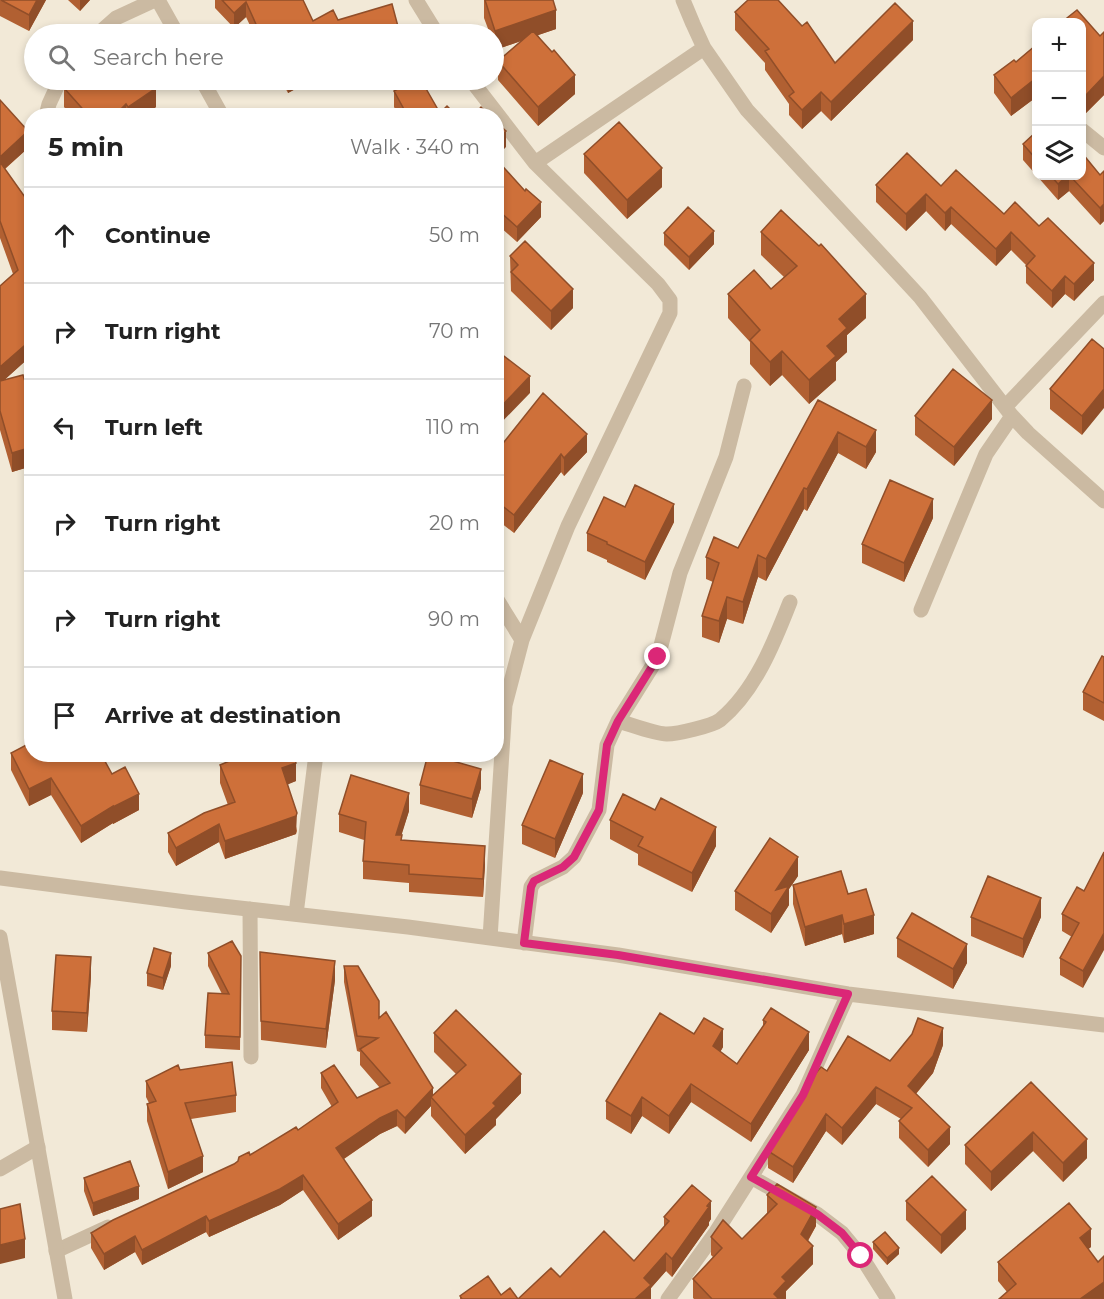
<!DOCTYPE html>
<meta charset="utf-8">
<style>
body{margin:0;font-family:Montserrat,sans-serif;background:#f6f6f6;color:#222}
.controls{position:absolute;right:18px;top:18px;display:grid;overflow:hidden;border-radius:12px;box-shadow:0 3px 9px #0003}
.controls button{width:54px;height:54px;display:grid;place-items:center;padding:0;border:0;border-bottom:2px solid #e0e0e0;background:#fff;color:#222;font:30px sans-serif}
.stop{position:absolute;width:18px;height:18px;margin:-14px;border:4px solid #db2777;border-radius:50%;background:#fff}
.stop.end{background:#db2777;border-color:#fff;box-shadow:0 2px 6px #0008}
.list{margin:0;padding:0;list-style:none}
h2{display:flex;justify-content:space-between;align-items:center;height:78px;margin:0;padding:0 24px;font-size:26px}
h2 small{font-size:20px;font-weight:400;color:#767676}
.list li{display:grid;grid-template-columns:39px 1fr auto;gap:18px;align-items:center;box-sizing:border-box;height:96px;padding:0 24px;border-top:2px solid #e0e0e0}
.list b{display:block;font-size:22px;white-space:nowrap}
.list em{font-size:20px;font-style:normal;color:#767676}
.icon{flex:none;width:33px;height:33px;fill:none;stroke:currentColor;stroke-width:2;stroke-linecap:round;stroke-linejoin:round}
.map{position:relative;flex:none;width:1104px;height:1299px;overflow:hidden}
.search{position:absolute;background:#fff;box-shadow:0 3px 9px #0003;left:24px;top:24px;width:480px;height:66px;display:flex;align-items:center;gap:15px;box-sizing:border-box;padding:0 21px;border-radius:33px;color:#767676;font-size:22px}
.panel{position:absolute;background:#fff;box-shadow:0 3px 9px #0003;left:24px;top:108px;width:480px;height:654px;border-radius:24px}
.map>svg:first-child{display:block}
</style>
<div class="map">
<svg width="1104" height="1299" viewBox="0 0 1104 1299">
<rect width="100%" height="100%" fill="#f2e9d7"/>
<g fill="none" stroke-linecap="round" stroke-linejoin="round">
<path stroke="#cbbaa2" stroke-width="15" d="M158,0L177,34
M416,0L437,34
M683,0L693,24L704,48L747,110L920,297L1012,416L1028,433L1104,501
M98,34L116,18L155,0
M202,80L222,116
M471,80L535,163L658,284L670,300V313L568,526L522,640L505,705L490,938
M46,116L49,104L60,80
M1082,130L1104,148
M535,163L704,48
M1005,407L1104,303
M496,598L522,640
M921,610L986,454L1012,416
M618,721C629,724 658,735 667,734C677,734 712,726 720,720C755,691 774,643 790,602
M0,878L186,902L408,927L618,955L848,994L1104,1025
M250,909L251,1057
M296,914L316,754
M524,943L531,887L535,881L563,867L574,857L599,810L607,745L618,721L658,657L680,573L726,457L744,386
M0,1169L38,1147
M751,1177L817,1214L842,1233L861,1256L888,1299
M56,1251L108,1227
M668,1299L716,1232L803,1095L848,994"/>
<path stroke="#cbbaa2" stroke-width="15" d="M0,937L65,1299"/>
</g>
<path fill="#b16032" d="M0,0H46L29,31L0,16Z
M68,0H90L80,11Z
M215,0H303L313,21L338,20L400,34H254L246,17L234,28L215,8Z
M484,0H553L556,29L538,35L575,94L538,126L498,80V61L521,41L495,50L494,44V34H490L484,18Z
M735,12L835,63L913,40L831,121L821,111L802,129L789,115V104L765,70V63L735,30Z
M1082,22L1100,36L1104,32V95L1086,113L1082,109Z
M1036,45V99L1035,98L1011,116L994,93V75L1016,62Z
M281,80H312L288,93Z
M64,88L156,107L143,116H72L64,107Z
M394,91L440,113L457,116H399L394,107Z
M0,100L28,148L5,169L32,207V355L4,380L32,404V466L12,472L0,430V286L13,274L0,238Z
M1036,132V176L1100,175L1104,171V221L1100,225L1069,191L1058,200L1023,160V144Z
M584,154L662,187L627,219L584,173Z
M496,159L541,217L517,242L500,227L498,229L496,227Z
M876,185L941,186L1004,214L1094,280L1074,301L1065,294L1052,308L1026,283V265L1011,250L996,266L951,224L945,231L926,211L906,231L876,202Z
M761,232L866,318L847,335V352L836,362V380L809,404L782,375L770,386L750,364V342L728,318V294L771,289L784,277L761,255Z
M664,233L714,244L689,270L664,245Z
M510,256L573,308L551,330L511,291Z
M1092,339L1082,435L1050,409V389Z
M818,400L876,452L866,469L838,453L807,511L804,509L766,581L758,577L743,624L727,619L719,643L702,637V616L713,582L706,579V557L738,548Z
M915,416L992,419L954,466L915,435Z
M496,452H587L564,476L561,472L514,533L496,519Z
M625,507L674,522L645,580L607,562V560L587,551V533Z
M933,518L904,582L862,563V544Z
M1104,657V721L1083,710V692Z
M11,753L112,774L139,810L113,824V823L81,843L51,795L29,806L11,770Z
M220,765L296,781L287,784L297,831L296,834L225,859L219,842L176,866L168,852V833L228,805L220,783Z
M420,785L481,788L472,818L420,804Z
M583,793L555,858L522,844V825Z
M409,811L401,835L402,840L485,864L483,897L409,892V883L363,879V861L364,840L339,832V814Z
M610,820L716,846L692,892L638,865V854L610,839Z
M798,876L789,889V905L771,933L735,910V891Z
M793,885L848,894L874,934L844,943L842,934L805,946L793,904Z
M1084,891L1083,988L1060,975V958L1072,937L1062,931V914Z
M971,917H1041L1023,958L971,936Z
M897,938L967,963L953,989L897,957Z
M260,952L335,980L326,1048L261,1040Z
M208,953L241,956L240,1050L205,1048V1035L222,994L208,966Z
M171,966L163,990L147,986V973Z
M344,966L433,1095L456,1074L434,1052V1033L521,1093L496,1119V1125L465,1154L431,1116V1106L405,1134L397,1126L380,1134L344,1159L372,1216L338,1240L303,1190L280,1205L209,1237L206,1232L142,1265L135,1252L104,1270L91,1248V1233L234,1164L298,1130L332,1107L321,1088V1073L357,1098L380,1088L360,1065V1052L357,1051L344,982Z
M91,976L87,1032L52,1030V1011Z
M763,1020L809,1050L751,1142L691,1102L669,1134L642,1116L631,1134L606,1119V1101L694,1034L723,1047L720,1052L737,1064L763,1026Z
M943,1045L933,1073L916,1094L950,1144L928,1167L899,1138V1121L901,1119L876,1104L842,1145L826,1131L793,1183L768,1168V1151L827,1071L890,1061Z
M180,1070L236,1095V1112L191,1119L203,1172L168,1189L147,1121V1104L149,1103L146,1097V1081Z
M1031,1082L1087,1158L1063,1182L1033,1151L991,1191L965,1164V1145Z
M84,1178L139,1199L93,1216L84,1191Z
M767,1195L816,1226L808,1241L813,1264L786,1291V1299H694L693,1298V1279L713,1257L711,1255V1237L742,1239L767,1213Z
M906,1201L966,1229L941,1254L906,1220Z
M664,1217L711,1219L709,1222V1225L672,1277L666,1271L651,1288V1299H460V1296L501,1295L518,1299L560,1277L634,1261L664,1227Z
M873,1242L899,1254L887,1265L873,1249Z
M1091,1247L1088,1249L1098,1262L1104,1299L1007,1292L998,1281V1262Z"/>
<path fill="#904e29" d="M37,0H46L29,31V15Z
M80,0H90L80,11Z
M246,2V17L234,28V13Z
M556,10V29L495,50V31Z
M913,21V40L831,121V102Z
M575,75V94L538,126V107Z
M1104,76V95L1086,113V95Z
M1035,79V98L1011,116V98Z
M288,80H312L288,93Z
M156,88V107L143,116H128V107Z
M821,92V111L802,129V110Z
M126,104V116H114Z
M28,131V148L0,173V157Z
M506,131V147L496,157V141Z
M662,168V187L627,219V200Z
M1067,176H1069V191L1058,200V184Z
M926,194V211L906,231V214Z
M541,202V217L517,242V227Z
M1104,204V221L1100,225V208Z
M951,207V224L945,231V213Z
M500,212V227L498,229V214Z
M714,231V244L689,270V257Z
M1011,232V250L996,266V249Z
M1094,263V280L1074,301V284Z
M1065,276V294L1052,308V291Z
M573,289V308L551,330V311Z
M866,294V318L847,335V352L836,362V380L809,404V380L827,346L839,319Z
M32,339V355L0,384V367Z
M782,351V375L770,386V362Z
M530,376V393L496,428V412Z
M1104,389V408L1082,435V416Z
M992,400V419L954,466V447Z
M876,430V452L866,469V447Z
M838,432V453L807,511V489Z
M587,434V452L564,476V458Z
M32,447V466L12,472V453Z
M561,454V472L514,533V515Z
M804,488V509L766,581V559Z
M933,499V518L904,582V563Z
M674,504V522L645,580V562Z
M758,555V577L743,624V602Z
M727,597V619L719,643V621Z
M296,763V781L282,787V768Z
M481,769V788L472,818V799Z
M583,774V793L555,858V839Z
M51,778V795L29,806V789Z
M409,793V811L396,853V835Z
M139,794V810L113,824V807Z
M113,806V823L81,843V826Z
M297,813L296,834L225,859V841Z
M219,824V842L176,866V848Z
M716,827V846L692,892V873Z
M485,846V864L483,897V879Z
M798,857V876L789,889V905L771,933V914L776,890Z
M1041,898V917L1023,958V939Z
M842,915V934L805,946V927Z
M874,915V934L844,943V924Z
M1104,933V950L1083,988V971Z
M967,944V963L953,989V969Z
M171,953V966L163,990V978Z
M91,957V976L87,1032V1013Z
M335,961V980L326,1048V1029Z
M943,1028V1045L933,1073L908,1103V1086Z
M723,1029V1047L713,1065V1046Z
M809,1032V1050L751,1142V1124Z
M521,1074V1093L496,1119V1125L465,1154V1135L493,1103Z
M691,1084V1102L669,1134V1116Z
M876,1087V1104L842,1145V1128Z
M433,1088V1100L431,1097V1106L405,1134V1118Z
M642,1097V1116L631,1134V1116Z
M397,1110V1126L380,1134L336,1164V1148L380,1118Z
M826,1114V1131L793,1183V1167Z
M950,1127V1144L928,1167V1150Z
M1033,1132V1151L991,1191V1172Z
M1087,1139V1158L1063,1182V1163Z
M203,1156V1172L168,1189V1172Z
M303,1175V1190L280,1205L209,1237V1221Z
M139,1186V1199L93,1216V1203Z
M372,1200V1216L338,1240V1224Z
M711,1201V1219L709,1222V1225L672,1277V1259Z
M816,1207V1226L801,1252V1234Z
M966,1210V1229L941,1254V1235Z
M206,1216V1232L142,1265V1250Z
M1091,1229V1247L1080,1256V1238Z
M135,1236V1252L104,1270V1254Z
M25,1239V1258L0,1264V1245Z
M813,1246V1264L786,1291V1299H774V1294L782,1277Z
M899,1248V1254L887,1265V1258Z
M666,1253V1271L651,1288V1299H635L644,1278Z
M1104,1282V1299H1080Z"/>
<path fill="#ce703a" stroke="#904e29" stroke-width="1.5" d="M1,0H37L29,15Z
M222,0H303L313,21L333,10L338,20L392,4L400,34H265L263,32L260,33L246,2L234,13Z
M485,0H553L556,10L495,31Z
M748,0H778L802,26L807,22L835,63L895,3L913,21L831,102L821,92L802,110L789,96L794,92L765,51L769,49L735,12Z
M1077,10L1100,36L1104,32V76L1086,95L1082,91V22H1062Z
M533,31L552,52L554,50L575,75L538,107L498,61Z
M1036,45V81L1035,79L1011,98L994,75L1014,60L1016,62Z
M73,80H150L156,88L128,107L126,104L114,116H89L64,88Z
M414,80H421L440,113L447,106L457,116H409L405,111L394,91Z
M0,100L28,131L0,157Z
M481,107L490,116H473Z
M496,122L506,131L496,141Z
M619,122L662,168L627,200L584,154Z
M1036,132V159L1023,144Z
M907,153L941,186L956,170L1004,214L1015,202L1039,226L1048,218L1094,263L1074,284L1065,276L1052,291L1026,266L1035,256L1011,232L996,249L951,207L945,213L926,194L906,214L876,185Z
M1082,153L1100,175L1104,171V204L1100,208L1070,176H1082Z
M496,159L525,191L526,189L541,202L517,227L500,212L498,214L496,212Z
M0,162L32,207V339L0,367V286L18,270L0,221Z
M1051,176H1067L1058,184Z
M688,207L714,231L689,257L664,233Z
M781,210L819,246L821,244L866,294L839,319L847,328L827,346L836,356L809,380L782,351L770,362L750,340L760,330L728,294L754,270L771,289L797,266L761,232Z
M525,241L573,289L551,311L511,272L518,265L510,256Z
M1092,339L1104,349V389L1082,416L1050,389Z
M496,350L530,376L496,412Z
M953,369L992,400L954,447L915,416Z
M23,375L32,404V447L12,453L0,411V381Z
M543,393L587,434L564,458L561,454L514,515L496,501V452Z
M818,400L876,430L866,447L838,432L807,489L804,488L766,559L758,555L743,602L727,597L719,621L702,616L719,563L706,557L714,537L738,548Z
M890,480L933,499L904,563L862,544Z
M635,485L674,504L645,562L607,544V542L587,533L604,497L625,507Z
M1102,656L1104,657V703L1083,692Z
M32,742V754H101L112,774L125,767L139,794L113,807V806L81,826L51,778L29,789L11,753Z
M246,754H293L296,763L282,768L297,813L296,816L225,841L219,824L176,848L168,833L204,813L235,802L220,765Z
M428,754L481,769L472,799L420,785Z
M550,760L583,774L555,839L522,825Z
M351,775L409,793L396,835H402L401,840L485,846L483,879L409,874V865L363,861L366,822L339,814Z
M623,794L655,810L661,798L716,827L692,873L638,846L643,837L610,820Z
M770,838L798,857L776,890L789,886L771,914L735,891Z
M1104,852V933L1083,971L1060,958L1079,923L1062,914L1077,887L1084,891Z
M841,871L848,894L866,889L874,915L844,924L842,915L805,927L793,885Z
M988,876L1041,898L1023,939L971,917Z
M912,913L967,944L953,969L897,938Z
M232,941L241,956L240,1037L205,1035L208,993L229,994L208,953Z
M154,948L171,953L163,978L147,973Z
M260,952L335,961L326,1029L261,1021Z
M56,955L91,957L87,1013L52,1011Z
M344,966H358L379,1001V1018L386,1012L433,1088L405,1118L397,1110L380,1118L336,1148L372,1200L338,1224L303,1175L280,1189L209,1221L206,1216L142,1250L135,1236L104,1254L91,1233L113,1220L234,1164L238,1161L239,1157L249,1152L250,1155L296,1127L298,1130L338,1102L321,1073L334,1065L357,1098L390,1083L360,1049L378,1038L357,1036Z
M771,1008L809,1032L751,1124L691,1084L669,1116L642,1097L631,1116L606,1101L660,1013L694,1034L704,1018L723,1029L713,1046L737,1064L766,1022L763,1020Z
M456,1010L521,1074L493,1103L496,1106L465,1135L431,1097L466,1065L434,1033Z
M918,1018L943,1028L933,1056L908,1086L950,1127L928,1150L899,1121L912,1108L876,1087L842,1128L826,1114L793,1167L768,1151L811,1083L816,1073L821,1067L827,1071L848,1036L890,1061L912,1034Z
M232,1062L236,1095L185,1103L203,1156L168,1172L147,1104L156,1101L146,1081L178,1065L180,1070Z
M1031,1082L1087,1139L1063,1163L1033,1132L991,1172L965,1145Z
M130,1161L139,1186L93,1203L84,1178Z
M932,1176L966,1210L941,1235L906,1201Z
M777,1184L816,1207L801,1234L813,1246L782,1277L786,1281L774,1294L779,1299H712L693,1279L722,1248L711,1237L723,1220L742,1239L777,1204L767,1195Z
M692,1185L711,1201L707,1206L709,1207L672,1259L666,1253L644,1278L651,1285L635,1299H462L460,1296L488,1276L501,1295L510,1288L518,1299L551,1268L560,1277L604,1231L634,1261L669,1221L664,1217Z
M1069,1203L1091,1229L1080,1238L1098,1262L1104,1256V1282L1080,1299H999L1016,1284L998,1262Z
M20,1204L25,1239L0,1245V1209Z
M885,1232L899,1248L887,1258L873,1242Z"/>
<g fill="none" stroke-linecap="round" stroke-linejoin="round">
<path stroke="#db2777" stroke-width="8" d="M658,657L618,721L607,745L599,810L574,857L563,867L534,881L531,887L524,943L618,955L848,994L803,1095L751,1177L817,1214L842,1233L861,1256"/>
</g>
</svg>
<div class="controls">
<button>+</button>
<button>−</button>
<button><svg class="icon" aria-label="layers" viewBox="0 0 24 24"><path d="M12 4l9 5-9 5-9-5zM3 14l9 5 9-5"/></svg></button>
</div>
<div class="stop" style="left:861px;top:1256px"></div>
<div class="stop end" style="left:658px;top:657px"></div>
<div class="search"><svg class="icon" aria-label="search" viewBox="0 0 24 24"><circle cx="10" cy="10" r="6"/><path d="M15 15l6 6"/></svg>Search here</div>
<section class="panel">
<h2>5 min<small>Walk · 340 m</small></h2>
<ul class="list">
<li><svg class="icon" aria-label="ahead" viewBox="0 0 24 24"><path d="M12 20V5M6 11l6-6 6 6"/></svg><div><b>Continue</b></div><em>50 m</em></li>
<li><svg class="icon" aria-label="right" viewBox="0 0 24 24"><path d="M7 20v-9h11M14 6l5 5-5 5"/></svg><div><b>Turn right</b></div><em>70 m</em></li>
<li><svg class="icon" aria-label="left" viewBox="0 0 24 24"><path d="M17 20v-9H6M10 6l-5 5 5 5"/></svg><div><b>Turn left</b></div><em>110 m</em></li>
<li><svg class="icon" aria-label="right" viewBox="0 0 24 24"><path d="M7 20v-9h11M14 6l5 5-5 5"/></svg><div><b>Turn right</b></div><em>20 m</em></li>
<li><svg class="icon" aria-label="right" viewBox="0 0 24 24"><path d="M7 20v-9h11M14 6l5 5-5 5"/></svg><div><b>Turn right</b></div><em>90 m</em></li>
<li><svg class="icon" aria-label="arrive" viewBox="0 0 24 24"><path d="M6 21V4h12l-3 4 3 4H6"/></svg><div><b>Arrive at destination</b></div></li>
</ul>
</section>
</div>
